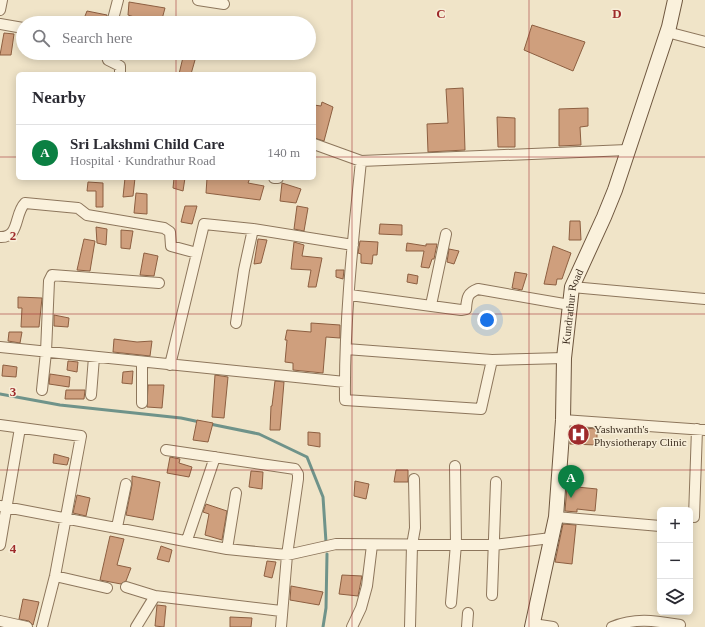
<!DOCTYPE html>
<meta charset="utf-8">
<style>
body{margin:0;font-family:Georgia,serif;background:#f2f2f3;color:#2b2b33}
.controls{position:absolute;right:12px;bottom:12px;display:grid;overflow:hidden;border-radius:6px;box-shadow:0 2px 10px #0003}
.controls button{width:36px;height:36px;display:grid;place-items:center;padding:0;border:0;border-bottom:1px solid #e1e1e2;background:#fff;color:#2b2b33;font:20px sans-serif}
.you{position:absolute;left:487px;top:320px;width:14px;height:14px;margin:-10px;border:3px solid #fff;border-radius:50%;background:#1a73e8;box-shadow:0 0 0 6px #1a73e833}
.badge{display:grid;place-items:center;width:26px;height:26px;border-radius:50%;background:#0b8043;color:#fff;font-size:13px;font-weight:700}
.pin{position:absolute;translate:-50% -33px;filter:drop-shadow(0 1px 2px #0008)}
.pin::after{content:'';position:absolute;top:21px;width:14px;height:12px;background:inherit;clip-path:polygon(0 0,100% 0,50% 100%)}
.list{margin:0;padding:0;list-style:none}
h2{display:flex;justify-content:space-between;align-items:center;height:52px;margin:0;padding:0 16px;font-size:17px}
h2 small{font-size:13px;font-weight:400;color:#7c7c81}
.list li{display:grid;grid-template-columns:26px 1fr auto;gap:12px;align-items:center;box-sizing:border-box;height:56px;padding:0 16px;border-top:1px solid #e1e1e2}
.list b{display:block;font-size:15px;white-space:nowrap}
.list p{margin:0;font-size:13px;white-space:nowrap;color:#7c7c81}
.list em{font-size:13px;font-style:normal;color:#7c7c81}
.icon{flex:none;width:22px;height:22px;fill:none;stroke:currentColor;stroke-width:2;stroke-linecap:round;stroke-linejoin:round}
.map{position:relative;flex:none;width:705px;height:627px;overflow:hidden}
.search{position:absolute;background:#fff;box-shadow:0 2px 10px #0003;left:16px;top:16px;width:300px;height:44px;display:flex;align-items:center;gap:10px;box-sizing:border-box;padding:0 14px;border-radius:22px;color:#7c7c81;font-size:15px}
.panel{position:absolute;background:#fff;box-shadow:0 2px 10px #0003;left:16px;top:72px;width:300px;height:108px;border-radius:6px}
.map>svg:first-child{display:block}
</style>
<div class="map">
<svg width="705" height="627" viewBox="0 0 705 627">
<rect width="100%" height="100%" fill="#f0e4c8"/>
<g fill="none" stroke-linecap="round" stroke-linejoin="round">
<path stroke="#6f938a" stroke-width="3" d="M0,394L60,405L181,418L200,422
M210,424L259,434L307,457L323,497L326,542
M323,627L326,608L327,554"/>
</g>
<path fill="#cf9f7d" stroke="#8d5f41" d="M129,2L165,8L161,23H153L128,15Z
M87,11L107,15L106,23L83,21Z
M532,25L585,42L573,71L524,50Z
M4,33L14,34L11,55H0Z
M184,53H197L191,74H179Z
M463,88L465,150L428,152L427,124L448,123L446,89Z
M322,102L333,107L324,141L314,138V105L321,106Z
M588,108V126L580,127L581,145L559,146V109Z
M497,117L515,118V147H498Z
M125,178H135L133,196L123,197Z
M174,178H185L183,191L173,188Z
M207,178H250L248,183L264,186L260,200L206,193Z
M88,182L103,183V207H96V191H87Z
M282,183L301,189L296,203L280,201Z
M136,193L147,194V214L134,213Z
M185,206H197L192,224L181,222Z
M297,206L308,208L304,231L294,229Z
M570,221H580L581,240H569Z
M380,224L402,225V235L379,234Z
M96,227L107,229L106,245L97,243Z
M121,230L133,231L130,249L121,248Z
M84,239L95,241L90,271L77,270Z
M258,239L267,240L261,263L254,264Z
M360,241L378,242L377,255H373L372,264L361,263V254L358,253Z
M294,242L304,245L302,256L322,258L316,287H308L311,270L291,269Z
M407,243L426,246V244H437L434,259H432L429,268L421,267L424,251H406Z
M553,246L571,253L562,279H557L556,285L544,284Z
M449,249L459,251L454,264L447,262Z
M144,253L158,256L154,276L140,275Z
M336,270H344L343,279L336,277Z
M515,272L527,274L522,290L512,288Z
M408,274L418,276L417,284L407,282Z
M18,297L42,298L39,327H21L22,308H18Z
M54,315L69,318L68,327L54,326Z
M311,323L340,325V338L326,337L323,373L293,370V363L285,362L287,340H285L287,330L311,332Z
M9,332H22L20,343L8,341Z
M114,339L137,342L152,341L150,356L113,352Z
M68,361L78,362L77,372L67,370Z
M3,365L17,367L16,377L2,376Z
M133,371L132,384L122,383L123,372Z
M50,374L70,377L69,387L49,384Z
M215,375L228,377L224,418L212,417Z
M275,381L284,382L280,430H270L271,406H272Z
M148,385H164L162,408L147,407Z
M66,390H85L84,399H65Z
M197,420L213,423L208,442L193,440Z
M571,427L597,429V445L570,444Z
M308,432L320,433V447L308,445Z
M54,454L69,458L67,465L53,463Z
M170,457L180,459L179,463L192,467L189,477L167,473Z
M396,470H408V482H394Z
M251,471L263,472L262,489L249,487Z
M132,476L160,482L153,520L126,515L132,485Z
M355,481L369,484L366,499L354,496Z
M567,486L597,489L595,511L577,509V512L565,511Z
M77,495L90,498L86,516L73,513Z
M206,504L227,511L222,540L205,535L209,514L203,512Z
M563,524L576,525L572,564L555,562Z
M110,536L124,539L117,565L131,568L126,581L121,584L100,580Z
M161,546L172,550L169,562L157,559Z
M267,561L276,562L272,578L264,576Z
M342,575L362,576L358,596L339,594Z
M291,586L323,592L319,605L290,600Z
M23,599L39,602L33,625L29,621L19,619Z
M157,605L166,606L164,627L155,626Z
M230,617L252,618L251,627H230Z"/>
<g fill="none" stroke-linecap="round" stroke-linejoin="round">
<defs>
<path id="street" d="M198,0L224,4
M0,10L2,0
M112,23L118,0
M0,24L23,28
M667,32L705,42
M106,53L108,60L120,66V74
M314,144L361,161L627,150
M361,161C353,240 344,321 345,400L481,409L492,360
M274,178H278
M0,237C20,238 14,214 25,203L78,208L87,215L164,228L170,232L171,246L197,253
M572,287L705,299
M350,295L461,310L466,309C467,298 467,293 478,289L570,305
M431,305L446,234
M236,323L244,270L253,229
M0,347L345,382
M346,349L492,360L564,358
M170,365L204,224L253,229L353,245
M42,390L46,352L49,281L52,275L159,283
M91,395L94,357
M142,403V362
M563,420L705,430
M0,425L81,436L55,576L42,627
M166,450L295,469L298,474V479L287,555L281,627
M0,506L227,549L287,555L336,544L494,545L551,538
M556,517L660,526
M694,517L697,429
M117,527L126,484
M187,540L215,457
M0,545L20,428
M227,549L236,493
M55,576L107,588
M126,587L155,596L281,611
M492,595L496,482
M451,603L456,544L455,466
M0,621L27,627
M533,624L553,627
M136,627L155,596
M352,627L361,608L367,586L372,545
M410,627L412,545L415,528L414,479
M467,627L468,613
M612,627C636,617 656,621 680,625"/>
<g id="secondary">
<path id="s1" d="M532,627L556,517L563,420L564,358L572,287L604,217L615,190L669,27L675,0"/>
</g>
</defs>
<use href="#street" stroke="#8d765c" stroke-width="12"/>
<use href="#secondary" stroke="#6f573f" stroke-width="16"/>
<use href="#street" stroke="#faf1dc" stroke-width="10"/>
<use href="#secondary" stroke="#faf1dc" stroke-width="14"/>
</g>
<path fill="none" stroke="#9e2a2b" stroke-width="1" stroke-opacity="0.55" d="M176,0V23M352,0V627M529,0V627M176,53V74M0,157H18M314,157H705M176,178V627M0,314H705M0,470H705"/>
<defs>
<symbol id="hospital-disc" viewBox="-11 -11 22 22"><circle r="9.5" fill="#9e2a2b" stroke="#f7eed8"/><path d="M-5-5h3v3.5h4V-5h3V5h-3V1.5h-4V5h-3Z" fill="#fff"/></symbol>
</defs>
<g fill-rule="evenodd">
<use href="#hospital-disc" x="566" y="422" width="25" height="25"/>
</g>
<g text-anchor="middle" stroke-width="3" stroke-linejoin="round" paint-order="stroke">
<g font-size="11" fill="#3d2e20" stroke="#f7eed8">
<text dy="4" stroke="none"><textPath href="#s1" startOffset="324">Kundrathur Road</textPath></text>
</g>
<g font-size="11" fill="#3d2e20" stroke="#f7eed8" text-anchor="start">
<text x="594" y="433">Yashwanth's<tspan x="594" dy="13">Physiotherapy Clinic</tspan></text>
</g>
</g>
<g font-size="13" text-anchor="middle" font-weight="bold" fill="#9e2a2b" stroke="#f7eed8" stroke-width="3" stroke-linejoin="round" paint-order="stroke">
<text x="441" y="18">C</text>
<text x="617" y="18">D</text>
<text x="13" y="240">2</text>
<text x="13" y="396">3</text>
<text x="13" y="553">4</text>
</g>
</svg>
<div class="controls">
<button>+</button>
<button>−</button>
<button><svg class="icon" aria-label="layers" viewBox="0 0 24 24"><path d="M12 4l9 5-9 5-9-5zM3 14l9 5 9-5"/></svg></button>
</div>
<div class="you"></div>
<div class="pin badge" style="left:571px;top:498px">A</div>
<div class="search"><svg class="icon" aria-label="search" viewBox="0 0 24 24"><circle cx="10" cy="10" r="6"/><path d="M15 15l6 6"/></svg>Search here</div>
<section class="panel">
<h2>Nearby<small></small></h2>
<ul class="list">
<li><span class="badge">A</span><div><b>Sri Lakshmi Child Care</b><p>Hospital · Kundrathur Road</p></div><em>140 m</em></li>
</ul>
</section>
</div>
